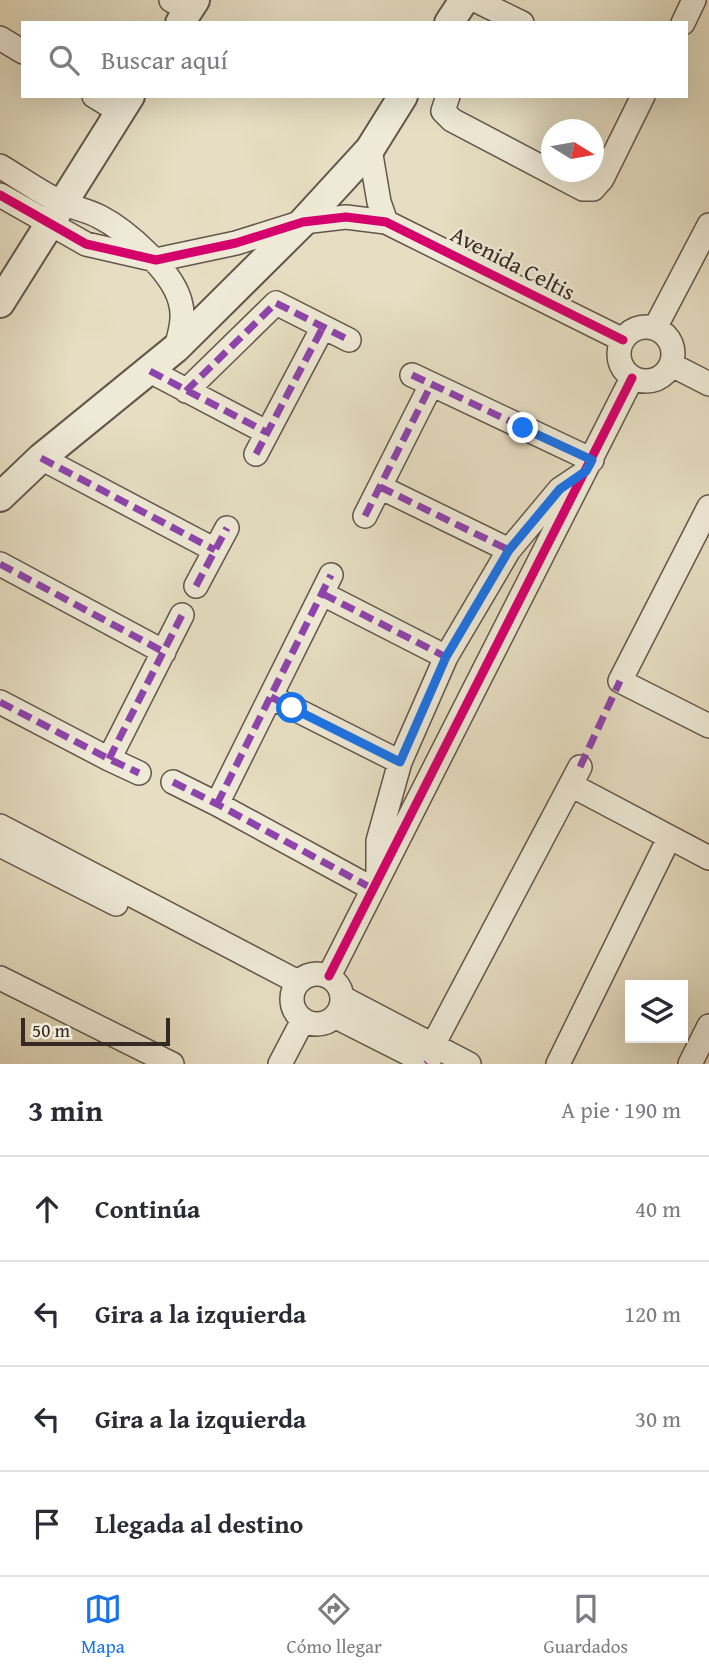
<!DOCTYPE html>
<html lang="es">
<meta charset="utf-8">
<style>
body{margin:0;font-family:"Gentium Book Plus",serif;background:#f7f7f7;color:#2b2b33}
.controls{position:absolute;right:21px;bottom:21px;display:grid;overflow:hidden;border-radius:0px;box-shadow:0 7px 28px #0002}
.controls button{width:63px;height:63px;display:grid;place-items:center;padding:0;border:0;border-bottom:2px solid #e1e1e2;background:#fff;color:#2b2b33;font:35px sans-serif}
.compass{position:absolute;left:541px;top:119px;width:63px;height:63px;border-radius:50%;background:#fff;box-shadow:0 7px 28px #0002;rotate:101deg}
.scale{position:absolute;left:21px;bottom:18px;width:149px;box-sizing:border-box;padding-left:7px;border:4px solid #362822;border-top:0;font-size:19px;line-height:24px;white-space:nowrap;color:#362822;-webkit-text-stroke:5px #efead7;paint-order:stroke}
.stop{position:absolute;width:21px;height:21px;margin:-16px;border:5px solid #1a73e8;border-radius:50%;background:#fff}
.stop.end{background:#1a73e8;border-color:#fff;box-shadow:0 2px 7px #0008}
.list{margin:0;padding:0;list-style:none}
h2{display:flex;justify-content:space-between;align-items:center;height:91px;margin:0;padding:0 28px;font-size:30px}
h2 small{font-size:23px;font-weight:400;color:#7c7c81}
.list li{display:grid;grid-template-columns:46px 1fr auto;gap:21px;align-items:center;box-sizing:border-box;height:105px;padding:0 28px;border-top:2px solid #e1e1e2}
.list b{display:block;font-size:26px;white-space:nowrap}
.list em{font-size:23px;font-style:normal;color:#7c7c81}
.icon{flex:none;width:38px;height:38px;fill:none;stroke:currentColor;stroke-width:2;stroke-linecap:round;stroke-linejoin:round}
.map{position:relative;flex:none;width:709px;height:1064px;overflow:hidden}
.search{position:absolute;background:#fff;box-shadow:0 7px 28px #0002;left:21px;right:21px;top:21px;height:77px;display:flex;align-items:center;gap:18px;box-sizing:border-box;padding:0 24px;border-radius:0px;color:#7c7c81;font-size:26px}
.sheet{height:511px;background:#fff}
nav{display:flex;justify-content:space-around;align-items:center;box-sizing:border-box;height:98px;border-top:2px solid #e1e1e2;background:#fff;font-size:19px;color:#7c7c81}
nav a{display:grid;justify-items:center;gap:4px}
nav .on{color:#1a73e8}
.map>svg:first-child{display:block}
</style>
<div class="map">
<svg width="709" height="1064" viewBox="0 0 709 1064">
<rect width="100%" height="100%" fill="#e6dec2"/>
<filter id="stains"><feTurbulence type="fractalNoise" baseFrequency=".00286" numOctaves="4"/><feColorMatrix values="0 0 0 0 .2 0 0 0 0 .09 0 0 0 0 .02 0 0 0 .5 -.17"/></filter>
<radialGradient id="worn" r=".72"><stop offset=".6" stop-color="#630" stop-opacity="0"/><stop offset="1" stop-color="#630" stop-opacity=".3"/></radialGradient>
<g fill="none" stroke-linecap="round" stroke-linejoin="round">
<defs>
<path id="minor" d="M171,0L188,10
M475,0L522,23
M683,23L694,0
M0,38L23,52
M94,96L120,112
M448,96L443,111L452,120L583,189H593L602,179L643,96
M370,149L379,202L386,222
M0,166C20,178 40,192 60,202C73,208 87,210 100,217C127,231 172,271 180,301C185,317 180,333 176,348
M0,195L86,244L156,260L236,243L303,222L346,217L386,222L623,340
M619 354a27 27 0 1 1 54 0a27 27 0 1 1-54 0Z
M655,328L709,225
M672,365L709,384
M150,371L266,432
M412,375L592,460
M186,391L276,303L349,340
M256,454L323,327
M41,458L215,550
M380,487L509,550
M709,507L620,681L709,726
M365,516L431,385
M0,564L164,652
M196,586L227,528
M323,594L446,657
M271,697L400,762
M0,702L109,759L139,773
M109,759L182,615
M173,782L217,804L373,889
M571,785L709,858
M217,804L331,575
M0,826L298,982
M0,845L116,904
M378,875V841L400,762L446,657L509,550L560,489L584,473
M292 999a25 25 0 1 1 50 0a25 25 0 1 1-50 0Z
M329,976L632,378
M0,978L172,1064
M343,998L469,1064
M336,1017L429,1064
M433,1045L580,767
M280,1064L303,1020
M558,1064L669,838
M690,1064L709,1026"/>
<path id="tertiary" d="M180,23L195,0
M449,23L464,0
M0,303L130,96
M0,497L41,458L176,348L303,222L370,149L403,96"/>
</defs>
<use href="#minor" stroke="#62564a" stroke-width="26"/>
<use href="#tertiary" stroke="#62564a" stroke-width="32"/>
<use href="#minor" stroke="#efead7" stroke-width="23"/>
<use href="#tertiary" stroke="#efead7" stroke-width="28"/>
<path stroke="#8e44ad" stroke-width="7" stroke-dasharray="14 7" stroke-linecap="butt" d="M150,371L266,432
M412,375L592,460
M186,391L276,303L349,340
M256,454L323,327
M41,458L215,550
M380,487L509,550
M365,516L431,385
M0,564L164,652
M196,586L227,528
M323,594L446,657
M271,697L400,762
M0,702L109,759L139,773
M109,759L182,615
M580,767L620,681
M173,782L217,804L373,889
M217,804L331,575
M426,1064L427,1063"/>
<defs>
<path id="cycleway" d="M0,195L86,244L156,260L236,243L303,222L346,217L386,222L623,340
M329,976L632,378"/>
</defs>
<use href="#cycleway" stroke="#efead7" stroke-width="13"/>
<use href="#cycleway" stroke="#d6006c" stroke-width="9"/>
</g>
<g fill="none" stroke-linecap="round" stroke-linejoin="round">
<path stroke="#1a73e8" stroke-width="9" d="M292,708L400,762L446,657L509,550L560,489L586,471L592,460L523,428"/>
</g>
<g text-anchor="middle" stroke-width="5" stroke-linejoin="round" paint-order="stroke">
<g font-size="23" fill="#362822" stroke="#efead7">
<text transform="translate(513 263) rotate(27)" y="8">Avenida Celtis</text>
</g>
</g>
<rect width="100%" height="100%" filter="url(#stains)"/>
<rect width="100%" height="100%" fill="url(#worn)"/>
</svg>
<div class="controls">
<button><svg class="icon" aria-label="layers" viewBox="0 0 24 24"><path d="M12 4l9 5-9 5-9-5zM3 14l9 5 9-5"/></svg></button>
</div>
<svg class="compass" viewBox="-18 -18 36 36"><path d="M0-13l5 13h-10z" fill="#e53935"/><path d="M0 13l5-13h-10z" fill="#7c7c81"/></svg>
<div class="scale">50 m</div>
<div class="stop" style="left:292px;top:708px"></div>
<div class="stop end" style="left:523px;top:428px"></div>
<div class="search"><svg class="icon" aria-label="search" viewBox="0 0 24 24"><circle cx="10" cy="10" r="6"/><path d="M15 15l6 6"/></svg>Buscar aquí</div>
</div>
<section class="sheet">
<h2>3 min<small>A pie · 190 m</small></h2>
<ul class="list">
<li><svg class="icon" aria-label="ahead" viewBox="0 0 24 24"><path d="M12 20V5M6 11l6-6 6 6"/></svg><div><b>Continúa</b></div><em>40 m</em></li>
<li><svg class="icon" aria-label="left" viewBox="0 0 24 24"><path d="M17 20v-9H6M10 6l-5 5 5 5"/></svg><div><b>Gira a la izquierda</b></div><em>120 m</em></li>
<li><svg class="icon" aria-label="left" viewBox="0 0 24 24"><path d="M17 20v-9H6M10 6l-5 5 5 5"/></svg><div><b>Gira a la izquierda</b></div><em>30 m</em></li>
<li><svg class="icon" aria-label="arrive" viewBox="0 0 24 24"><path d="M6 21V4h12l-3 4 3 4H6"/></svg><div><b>Llegada al destino</b></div></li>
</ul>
</section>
<nav>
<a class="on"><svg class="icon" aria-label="map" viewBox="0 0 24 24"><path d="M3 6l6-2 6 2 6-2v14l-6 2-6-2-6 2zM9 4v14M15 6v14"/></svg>Mapa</a>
<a><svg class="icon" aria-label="directions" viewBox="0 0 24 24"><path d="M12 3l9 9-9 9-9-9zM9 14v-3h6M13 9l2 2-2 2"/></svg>Cómo llegar</a>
<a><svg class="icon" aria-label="saved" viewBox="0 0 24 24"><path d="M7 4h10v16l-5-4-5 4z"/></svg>Guardados</a>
</nav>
